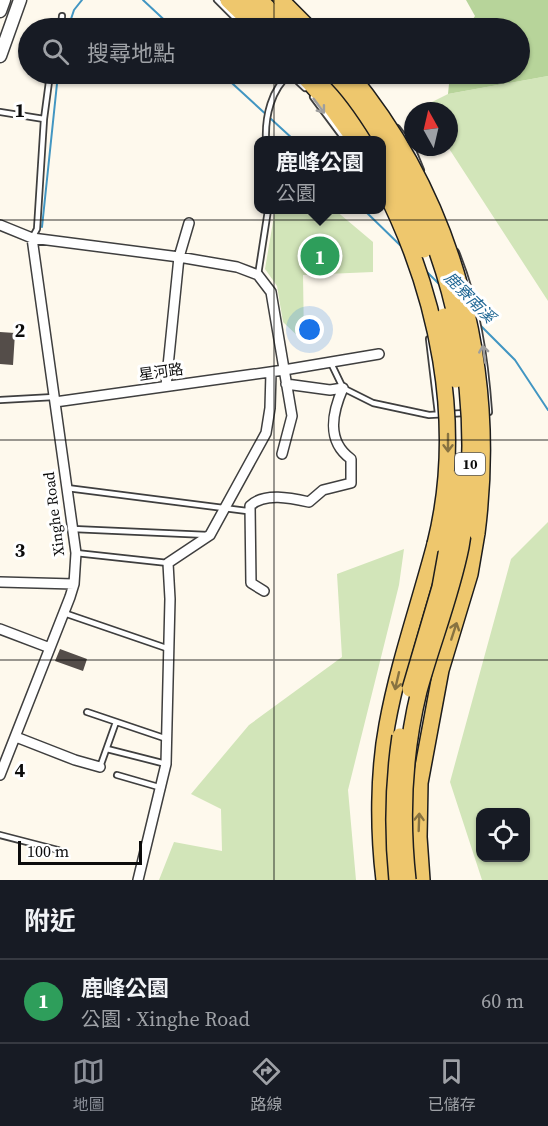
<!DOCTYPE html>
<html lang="zh-TW">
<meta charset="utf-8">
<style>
body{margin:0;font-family:"Source Serif 4","Noto Sans TC",serif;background:#20242c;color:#f1f3f6}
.controls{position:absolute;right:18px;bottom:18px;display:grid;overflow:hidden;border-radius:12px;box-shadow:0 2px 4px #0004}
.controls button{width:54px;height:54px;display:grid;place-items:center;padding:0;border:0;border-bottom:2px solid #363941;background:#171b24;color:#f1f3f6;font:30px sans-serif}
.compass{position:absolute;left:404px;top:102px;width:54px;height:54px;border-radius:50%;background:#171b24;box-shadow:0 2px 4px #0004;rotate:352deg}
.scale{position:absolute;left:18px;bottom:15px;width:124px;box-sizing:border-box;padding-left:6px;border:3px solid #0c0c0c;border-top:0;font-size:16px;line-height:21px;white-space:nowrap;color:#0c0c0c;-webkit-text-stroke:4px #fff;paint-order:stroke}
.you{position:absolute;left:310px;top:330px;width:21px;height:21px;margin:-15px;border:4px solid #fff;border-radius:50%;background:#1a73e8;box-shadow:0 0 0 9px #1a73e833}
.badge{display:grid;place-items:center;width:39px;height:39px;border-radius:50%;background:#8c9099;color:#fff;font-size:20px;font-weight:700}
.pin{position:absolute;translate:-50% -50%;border:3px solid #fff;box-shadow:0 2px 6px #0006}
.popup{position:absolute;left:254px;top:136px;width:132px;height:78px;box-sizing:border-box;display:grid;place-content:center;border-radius:12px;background:#171b24;filter:drop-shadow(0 2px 4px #0005);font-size:20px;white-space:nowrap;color:#9ea1a6}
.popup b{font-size:22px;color:#f1f3f6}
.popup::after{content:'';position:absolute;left:50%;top:100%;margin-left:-12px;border:12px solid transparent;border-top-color:#171b24}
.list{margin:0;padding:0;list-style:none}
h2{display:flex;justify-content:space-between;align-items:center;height:78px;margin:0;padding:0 24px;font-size:26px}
h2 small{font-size:20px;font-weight:400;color:#9ea1a6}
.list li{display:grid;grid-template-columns:39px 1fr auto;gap:18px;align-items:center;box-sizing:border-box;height:84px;padding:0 24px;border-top:2px solid #363941}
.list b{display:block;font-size:22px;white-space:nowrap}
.list p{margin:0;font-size:20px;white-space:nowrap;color:#9ea1a6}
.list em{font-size:20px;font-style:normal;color:#9ea1a6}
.icon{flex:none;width:33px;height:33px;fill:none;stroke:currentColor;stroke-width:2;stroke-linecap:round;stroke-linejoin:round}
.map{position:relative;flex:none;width:548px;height:880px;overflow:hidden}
.search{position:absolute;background:#171b24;box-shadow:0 2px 4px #0004;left:18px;right:18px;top:18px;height:66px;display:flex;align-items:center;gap:15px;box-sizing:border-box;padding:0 21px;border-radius:33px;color:#9ea1a6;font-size:22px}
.sheet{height:162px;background:#171b24}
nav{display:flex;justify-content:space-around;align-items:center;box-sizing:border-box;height:84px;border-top:2px solid #363941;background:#171b24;font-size:16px;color:#9ea1a6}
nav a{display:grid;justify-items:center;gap:3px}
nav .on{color:#8c9099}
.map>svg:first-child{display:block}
</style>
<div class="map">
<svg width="548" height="880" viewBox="0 0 548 880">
<rect width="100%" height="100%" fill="#fef9ed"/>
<path fill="#d2e5b9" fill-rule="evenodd" d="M548,76V301L448,147L449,111L416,110L448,94Z
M275,210H335L373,242V272L303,275L304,342L283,322L277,286L265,269Z
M548,522V880H482L450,782L511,559ZM480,812H526V858H480Z
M404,549L399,585L348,790L356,880H159L174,842L222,851L221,809L191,794L249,725L342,657L337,574Z"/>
<path fill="#b7d49a" d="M466,0H548V76L448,94L450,74H520V28H467L475,16Z"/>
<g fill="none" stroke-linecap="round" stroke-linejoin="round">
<path stroke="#4296c2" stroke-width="2" d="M143,0L173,28
M68,28L74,10L82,0
M222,74L294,140
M364,210L403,248
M42,227L58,74
M426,271L441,286
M479,324L515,360L548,410"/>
</g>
<path fill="#544d49" d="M0,332L15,333L13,365L0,364Z
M60,649L87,659L83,671L55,661Z"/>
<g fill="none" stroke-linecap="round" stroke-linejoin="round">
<defs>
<path id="service" d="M217,0L245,28
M61,28L62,16
M290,74L305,88
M313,97L345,140
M0,112L44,119L37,229L32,238
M44,119L50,74
M397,128L412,148L421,170
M266,140C265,117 271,89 290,74
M456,252C477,304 485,356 489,412H485
M258,275L268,210
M429,339L438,414
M330,361L343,388L373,403L429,415L465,413
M0,400L54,397
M67,488L247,511L249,507
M73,529L208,535
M76,553L168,563
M64,613L169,649
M87,712L167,739
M107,749L166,764
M100,767L116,722
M117,775L162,788
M0,835L58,850"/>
<path id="minor" d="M0,225L32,238L179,257L237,267L258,275L271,292L292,416L282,454
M166,386L179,257L189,223
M55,402L284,370L379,354
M0,582L74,584
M264,591L251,583L250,506C264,492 291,498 309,502L323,490L351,483V459C326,441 332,413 343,388L330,390L286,384
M0,629L50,648
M16,737L75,760L100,767
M0,775L70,597L74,584L76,553L32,238
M138,880L166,764L170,599L168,563L210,535L266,433L270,408L271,372"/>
<path id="tertiary" d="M0,11L4,0
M0,56L20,0"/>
<path id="primary" d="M228,0L257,28
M245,0L273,28
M260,0L288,28
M281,0L309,28
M302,74L331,107L355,140
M317,74L332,87L371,140
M384,880C378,831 378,773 387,725C398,664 419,605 435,544
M422,880L419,837L420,783L441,670L470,574L477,533"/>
</defs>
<use href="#service" stroke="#3f3f3f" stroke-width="8"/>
<use href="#minor" stroke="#3f3f3f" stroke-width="12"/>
<use href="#tertiary" stroke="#3f3f3f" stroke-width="15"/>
<use href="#primary" stroke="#1d1d1d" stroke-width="18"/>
<use href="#service" stroke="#fff" stroke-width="4.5"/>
<use href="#minor" stroke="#fff" stroke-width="9"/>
<use href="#tertiary" stroke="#fff" stroke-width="12"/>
<use href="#primary" stroke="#eec76d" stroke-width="15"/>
<defs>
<path id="primary-bridge" d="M333,74C351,91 366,114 379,135C458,254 486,407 461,547C451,597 432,643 419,691C404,753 401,817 408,880
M350,74C456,202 498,369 477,533
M382,157L407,204L424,250
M382,185C438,294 465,424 435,544
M444,316L456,380
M410,689L440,587L460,476
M397,880C392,831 393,784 400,736"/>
</defs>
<use href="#primary-bridge" stroke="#1d1d1d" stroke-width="18" stroke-linecap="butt"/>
<use href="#primary-bridge" stroke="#eec76d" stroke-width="15"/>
</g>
<defs><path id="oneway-shaft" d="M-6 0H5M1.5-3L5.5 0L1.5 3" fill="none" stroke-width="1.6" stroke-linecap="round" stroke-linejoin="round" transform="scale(1.5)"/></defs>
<g stroke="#9e9e9e">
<use href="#oneway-shaft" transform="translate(319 106) rotate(53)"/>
<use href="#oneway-shaft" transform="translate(484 354) rotate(-98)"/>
</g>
<g stroke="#887341">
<use href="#oneway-shaft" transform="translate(448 443) rotate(90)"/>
<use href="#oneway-shaft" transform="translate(454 631) rotate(-72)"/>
<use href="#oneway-shaft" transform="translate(397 681) rotate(103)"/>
<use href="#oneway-shaft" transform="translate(419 822) rotate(-88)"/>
</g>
<path fill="none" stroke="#0c0c0c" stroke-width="1.5" stroke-opacity="0.55" d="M274,0V28M274,74V880M0,220H548M0,440H548M0,660H548"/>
<g text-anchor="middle" stroke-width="6" stroke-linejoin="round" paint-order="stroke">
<rect fill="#fff" stroke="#555" stroke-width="1.5" x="455" y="453" width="30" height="22" rx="4.5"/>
<g font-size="14" font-weight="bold" fill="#0c0c0c">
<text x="470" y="469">10</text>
</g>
<g font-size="15" fill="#0c0c0c" stroke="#fff">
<text transform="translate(161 372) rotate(-8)" y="5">星河路</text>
<text transform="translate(54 514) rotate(-97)" y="5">Xinghe Road</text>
</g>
<g font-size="16" font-style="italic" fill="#206794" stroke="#fff">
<text transform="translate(470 297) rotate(45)" y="6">鹿寮南溪</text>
</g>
</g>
<g font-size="20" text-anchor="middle" font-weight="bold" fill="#0c0c0c" stroke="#fff" stroke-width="6" stroke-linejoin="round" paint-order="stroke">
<text x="20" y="117">1</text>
<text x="20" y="337">2</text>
<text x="20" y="557">3</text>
<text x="20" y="777">4</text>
</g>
</svg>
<div class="controls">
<button><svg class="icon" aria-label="locate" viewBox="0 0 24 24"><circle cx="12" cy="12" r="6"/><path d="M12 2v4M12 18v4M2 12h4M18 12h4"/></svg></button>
</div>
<svg class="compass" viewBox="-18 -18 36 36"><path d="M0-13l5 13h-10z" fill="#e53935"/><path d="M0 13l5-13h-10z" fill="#9ea1a6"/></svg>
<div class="scale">100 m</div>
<div class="you"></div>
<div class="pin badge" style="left:320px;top:256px;background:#2e9e5b">1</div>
<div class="popup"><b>鹿峰公園</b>公園</div>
<div class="search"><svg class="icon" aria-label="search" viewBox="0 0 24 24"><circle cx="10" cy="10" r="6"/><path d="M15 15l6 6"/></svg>搜尋地點</div>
</div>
<section class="sheet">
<h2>附近<small></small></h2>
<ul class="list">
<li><span class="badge" style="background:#2e9e5b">1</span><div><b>鹿峰公園</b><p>公園 · Xinghe Road</p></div><em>60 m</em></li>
</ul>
</section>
<nav>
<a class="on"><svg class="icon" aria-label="map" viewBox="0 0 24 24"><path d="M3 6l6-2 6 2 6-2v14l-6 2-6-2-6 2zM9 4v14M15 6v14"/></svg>地圖</a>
<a><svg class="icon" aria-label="directions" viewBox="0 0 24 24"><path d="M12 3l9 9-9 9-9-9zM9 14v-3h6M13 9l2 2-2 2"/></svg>路線</a>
<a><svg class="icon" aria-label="saved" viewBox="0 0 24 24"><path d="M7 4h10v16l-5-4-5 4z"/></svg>已儲存</a>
</nav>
